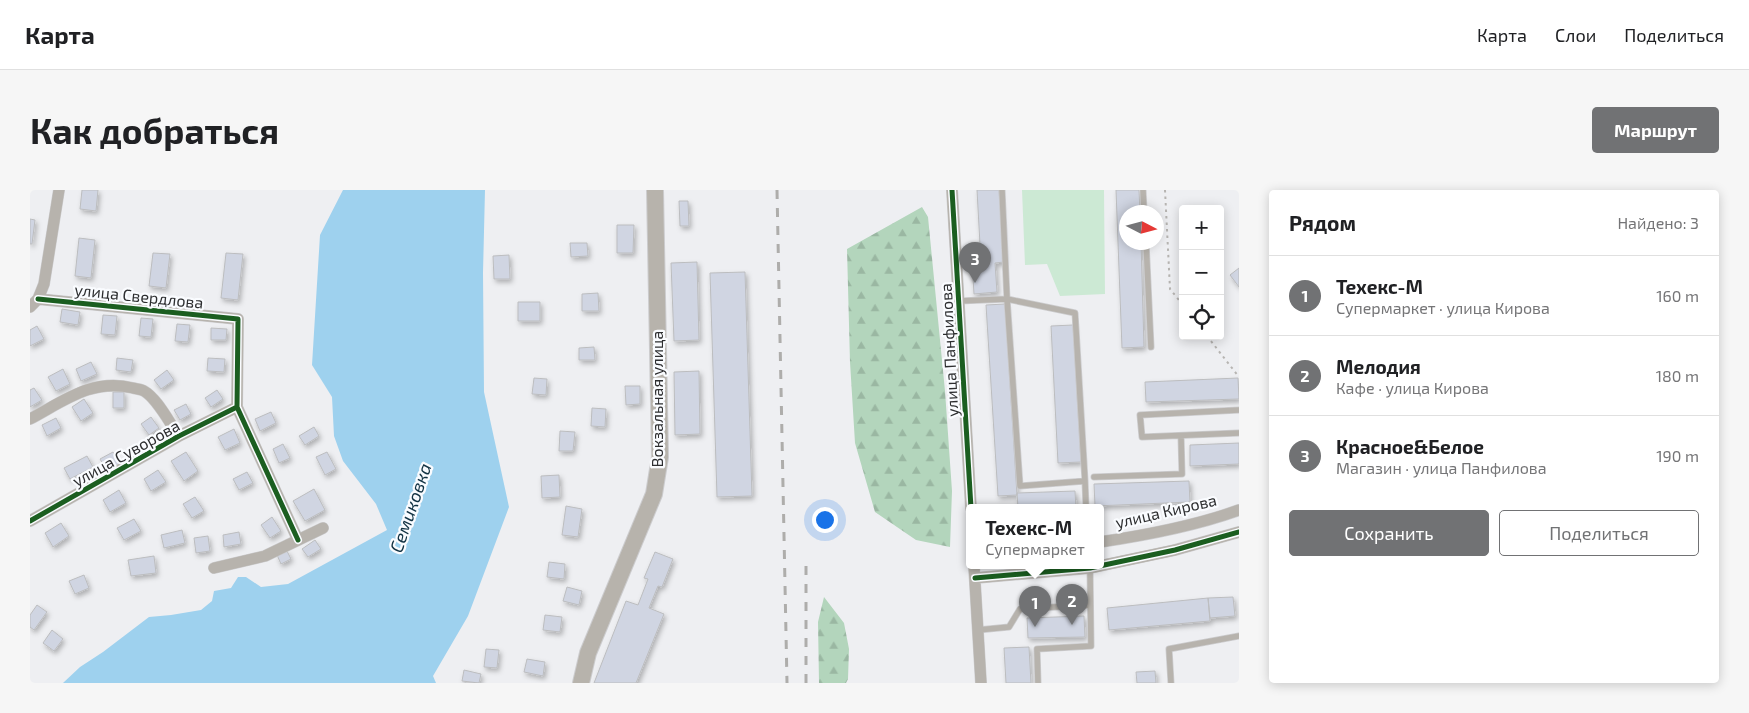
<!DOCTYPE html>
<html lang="ru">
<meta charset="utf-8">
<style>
body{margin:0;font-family:"Exo 2",sans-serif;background:#f6f6f6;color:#202124}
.controls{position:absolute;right:15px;top:15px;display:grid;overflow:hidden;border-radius:5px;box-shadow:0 2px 12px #0003}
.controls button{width:45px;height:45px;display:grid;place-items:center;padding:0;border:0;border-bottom:1px solid #e0e0e0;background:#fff;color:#202124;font:25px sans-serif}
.compass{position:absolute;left:1089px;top:15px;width:45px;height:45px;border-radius:50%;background:#fff;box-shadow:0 2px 12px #0003;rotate:96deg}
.you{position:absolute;left:794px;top:329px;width:18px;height:18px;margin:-12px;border:4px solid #fff;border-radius:50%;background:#1a73e8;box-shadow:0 0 0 8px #1a73e833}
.badge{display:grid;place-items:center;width:32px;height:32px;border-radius:50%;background:#717274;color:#fff;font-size:16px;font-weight:700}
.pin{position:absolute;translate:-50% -41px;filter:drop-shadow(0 1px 2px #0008)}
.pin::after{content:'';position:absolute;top:26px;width:18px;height:15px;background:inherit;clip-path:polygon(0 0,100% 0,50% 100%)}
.popup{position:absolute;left:936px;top:314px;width:138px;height:65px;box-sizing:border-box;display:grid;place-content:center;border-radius:5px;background:#fff;filter:drop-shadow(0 1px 4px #0005);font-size:16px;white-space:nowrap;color:#757577}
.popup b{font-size:19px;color:#202124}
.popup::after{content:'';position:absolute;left:50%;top:100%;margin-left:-10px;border:10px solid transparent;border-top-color:#fff}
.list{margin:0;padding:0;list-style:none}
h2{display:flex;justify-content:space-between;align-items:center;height:65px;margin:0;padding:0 20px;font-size:21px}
h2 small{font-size:16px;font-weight:400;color:#757577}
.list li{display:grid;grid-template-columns:32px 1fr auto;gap:15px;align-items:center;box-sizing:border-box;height:80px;padding:0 20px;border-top:1px solid #e0e0e0}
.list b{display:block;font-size:19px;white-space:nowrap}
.list p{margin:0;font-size:16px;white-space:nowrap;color:#757577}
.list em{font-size:16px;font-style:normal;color:#757577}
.actions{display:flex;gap:10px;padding:15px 20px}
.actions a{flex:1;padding:11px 0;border:1px solid #717274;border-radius:5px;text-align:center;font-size:18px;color:#717274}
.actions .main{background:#717274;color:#fff}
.icon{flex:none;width:28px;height:28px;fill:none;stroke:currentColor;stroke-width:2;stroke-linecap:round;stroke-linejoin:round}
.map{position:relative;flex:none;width:1209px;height:493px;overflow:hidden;border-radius:5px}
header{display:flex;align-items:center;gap:30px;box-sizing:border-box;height:70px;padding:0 25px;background:#fff;border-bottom:1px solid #e0e0e0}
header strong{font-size:24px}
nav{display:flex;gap:28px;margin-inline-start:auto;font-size:18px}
.intro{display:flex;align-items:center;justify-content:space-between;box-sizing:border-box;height:120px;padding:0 30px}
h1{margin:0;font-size:35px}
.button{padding:12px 22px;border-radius:5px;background:#717274;color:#fff;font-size:18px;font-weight:700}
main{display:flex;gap:30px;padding:0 30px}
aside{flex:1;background:#fff;border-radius:5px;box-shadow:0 2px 12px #0003}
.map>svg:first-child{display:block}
</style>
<header>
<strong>Карта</strong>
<nav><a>Карта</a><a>Слои</a><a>Поделиться</a></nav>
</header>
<div class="intro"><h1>Как добраться</h1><a class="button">Маршрут</a></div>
<main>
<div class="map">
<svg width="1209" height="493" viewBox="0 0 1209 493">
<defs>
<pattern id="forest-firs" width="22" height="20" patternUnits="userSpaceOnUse" patternTransform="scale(1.25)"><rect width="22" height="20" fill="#b3d5bc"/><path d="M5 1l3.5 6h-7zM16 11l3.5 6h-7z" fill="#9ab7a2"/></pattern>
<filter id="shadow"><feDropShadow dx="2" dy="3" stdDeviation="2.5" flood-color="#0004"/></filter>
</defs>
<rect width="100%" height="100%" fill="#eeeff2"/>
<path fill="url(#forest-firs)" d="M892,17L898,27L915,201L922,301L920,357L886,350L845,322L825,253L820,172L817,59Z
M794,407L814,433L819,459L818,489L816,493H789L788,432Z"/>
<path fill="#cce9d4" d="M992,0H1074L1075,104L1030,106L1017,74L995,75Z"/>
<path fill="#9ed1ee" d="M313,0H455L453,83L454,202L479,317L438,426L403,486L406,493H33L50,477L73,462L119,427L141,425L171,420L182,411L184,401L201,398L208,387H216L231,397L258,394L357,340L346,314L313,271L304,246L302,207L282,175L290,45Z"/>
<path fill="#d0d5e2" stroke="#bcbdbf" filter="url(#shadow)" d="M52,0H68L66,21L50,19Z
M947,0H969L974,72L965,73L967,102L944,104L942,73H951Z
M1086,0H1109L1110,22H1096V52H1111L1114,157L1092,158Z
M649,11H658L659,36H650Z
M0,29L5,30L2,54H0Z
M587,35H604L603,63H587Z
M49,48L65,50L61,88L45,86Z
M540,53H557L558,66L541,67Z
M123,63L140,64L136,98L119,96Z
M196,63L213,64L208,110L191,108Z
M479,65L480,89H464L463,66Z
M667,72L669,150L644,151L641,73Z
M1209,78V97L1200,85Z
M715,82L722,306L687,307L680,83Z
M568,103L569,121H552V104Z
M488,112H510V131H488Z
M975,114L987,305L968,306L956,115Z
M32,119L50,122L48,135L30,132Z
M73,125L87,126L85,145L71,144Z
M111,128L123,129L121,147L109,146Z
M147,134L160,135L158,152L145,151Z
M1043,135L1051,272L1028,273L1021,136Z
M7,136L14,149L0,156V140Z
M181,138L197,139L196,150H181Z
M564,157L565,170H549V158Z
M87,168L103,170L101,182L86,180Z
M178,168L195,169L194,182L177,181Z
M61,172L67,184L51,191L46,179Z
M33,179L40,194L26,201L18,187Z
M137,180L144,190L131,199L124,190Z
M669,181L670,244L645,245L644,182Z
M504,188L517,189L516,205L502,204Z
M1208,188L1209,209L1116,212L1115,192Z
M595,196H610V214L596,215Z
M4,198L12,210L0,217V200Z
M187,200L193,209L181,217L175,208Z
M83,202H94V218H83Z
M54,209L63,223L51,231L42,217Z
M156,214L161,224L150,230L144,220Z
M562,218L576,219L575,237L561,236Z
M241,222L246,233L230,241L225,229Z
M121,227L129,238L119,245L111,234Z
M26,228L31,238L17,246L12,235Z
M284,237L289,246L275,255L269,246Z
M204,239L210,253L195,260L188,247Z
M530,241L545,242L543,261H529Z
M1209,253V274L1160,276V255Z
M253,254L260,268L249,273L243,259Z
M83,262L90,274L77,281L70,269Z
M156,262L168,281L154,291L141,271Z
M297,262L306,279L295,285L286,267Z
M57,266L63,277L40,289L34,278Z
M128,280L136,292L121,301L114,289Z
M217,282L223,293L209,300L203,289Z
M529,285L530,307L512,308L511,286Z
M1159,291L1160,312L1065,316L1064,294Z
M284,299L295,320L275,331L263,311Z
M89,300L96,313L80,322L73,310Z
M1045,301L1046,318H988L987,303Z
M165,307L174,321L162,328L153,314Z
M536,316L552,319L548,347L532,345Z
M242,327L251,341L240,348L231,335Z
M104,329L111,341L94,350L87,338Z
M31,333L39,346L23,357L15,343Z
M152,340L155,353L134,358L131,345Z
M209,342L211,354L194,357L193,345Z
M178,346L180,361L166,363L164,348Z
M285,350L291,359L278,367L272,359Z
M257,361L261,369L251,374L247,365Z
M625,362L643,369L632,397L628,396L619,418L634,424L606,493H564L596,411L608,415L618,389L614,388Z
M124,366L126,383L101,386L98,370Z
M519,372L535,374L534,389L517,387Z
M54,385L59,398L45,404L39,391Z
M537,397L552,401L549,415L533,411Z
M1203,407L1205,426L1180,428L1178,408Z
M1178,408L1180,431L1079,440L1077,418Z
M7,415L17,422L4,440L0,437V425Z
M515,425L532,427L530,442L513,440Z
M1054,426L1055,447L998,448L997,428Z
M22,440L33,449L24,461L13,453Z
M999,457L1001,493H976L974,458Z
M456,459L469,460L467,478L454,477Z
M497,469L515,472L513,486L494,482Z
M434,480L451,484L449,493L432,491Z
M1125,481L1126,493H1107L1106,482Z"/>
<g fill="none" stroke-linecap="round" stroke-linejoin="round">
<defs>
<path id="service" d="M1113,0L1114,22
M1116,52L1121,157
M929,111L977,109L972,0
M1209,220L1110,225L1112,247L1209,243
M1064,287L1152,284L1151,246
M1055,291L1045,123L977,109L990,296L1055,291L1056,318
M948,440L979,437L990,419L1060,415
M1008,493L1007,459L1061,456L1060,378
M1141,493L1139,459L1209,446"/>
<path id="minor" d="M922,0L941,318
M8,109L208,129L207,217L268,350
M0,117L8,109L14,94L29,0
M0,229C34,211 62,188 103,198C106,199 111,199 114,201C127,208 140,234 149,246
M0,331L149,246L207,217
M1070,352C1117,345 1165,336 1209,320
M944,376L951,493
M184,378L235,366L293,338
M945,388L1060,378L1145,360L1209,342"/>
<path id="secondary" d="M551,493L558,463L624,304L630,267L625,0"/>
</defs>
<use href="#service" stroke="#ccccce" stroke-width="7"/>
<use href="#minor" stroke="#ccccce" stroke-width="12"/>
<use href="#secondary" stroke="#ccccce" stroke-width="18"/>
<path stroke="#b6b4b1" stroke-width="2" stroke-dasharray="2.5 4" stroke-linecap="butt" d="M1135,0L1140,99L1153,115
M1177,146L1209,187"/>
<use href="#service" stroke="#b7b3ad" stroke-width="5.5"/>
<use href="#minor" stroke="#b7b3ad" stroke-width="11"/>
<use href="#secondary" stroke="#b7b3ac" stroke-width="16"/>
<path stroke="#aeadab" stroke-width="3" stroke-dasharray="9 9" stroke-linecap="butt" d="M747,0L757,493
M776,493V371"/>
<defs>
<path id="cycleway" d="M922,0L941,318
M8,109L208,129L207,217L268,350
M0,331L149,246L207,217
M945,388L1060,378L1145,360L1209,342"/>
</defs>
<use href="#cycleway" stroke="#fafcff" stroke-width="8"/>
<use href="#cycleway" stroke="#1b5e20" stroke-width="5"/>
</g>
<g text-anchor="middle" stroke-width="4.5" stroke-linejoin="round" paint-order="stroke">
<g font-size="16" fill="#2d2e30" stroke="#fafcff">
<text transform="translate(109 106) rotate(6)" y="6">улица Свердлова</text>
<text transform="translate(919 160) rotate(-93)" y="6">улица Панфилова</text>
<text transform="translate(627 209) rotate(-90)" y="6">Вокзальная улица</text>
<text transform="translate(96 263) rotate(-29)" y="6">улица Суворова</text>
<text transform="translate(1136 321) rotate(-13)" y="6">улица Кирова</text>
</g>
<g font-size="18" font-style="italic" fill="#113243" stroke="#fafcff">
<text transform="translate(381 318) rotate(-71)" y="6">Семиковка</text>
</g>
</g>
</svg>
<div class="controls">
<button>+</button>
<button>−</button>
<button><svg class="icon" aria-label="locate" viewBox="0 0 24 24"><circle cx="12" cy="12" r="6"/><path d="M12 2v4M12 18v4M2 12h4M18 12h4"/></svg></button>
</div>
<svg class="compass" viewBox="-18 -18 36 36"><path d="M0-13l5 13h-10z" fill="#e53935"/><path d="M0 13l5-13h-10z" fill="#757577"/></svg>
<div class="you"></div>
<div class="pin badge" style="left:1005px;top:437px">1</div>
<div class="popup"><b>Техекс-М</b>Супермаркет</div>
<div class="pin badge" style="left:1042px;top:435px">2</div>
<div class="pin badge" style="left:945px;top:93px">3</div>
</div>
<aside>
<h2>Рядом<small>Найдено: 3</small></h2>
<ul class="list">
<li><span class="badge">1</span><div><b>Техекс-М</b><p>Супермаркет · улица Кирова</p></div><em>160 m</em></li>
<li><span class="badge">2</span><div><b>Мелодия</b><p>Кафе · улица Кирова</p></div><em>180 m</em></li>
<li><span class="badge">3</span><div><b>Красное&amp;Белое</b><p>Магазин · улица Панфилова</p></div><em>190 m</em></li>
</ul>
<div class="actions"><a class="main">Сохранить</a><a>Поделиться</a></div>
</aside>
</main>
